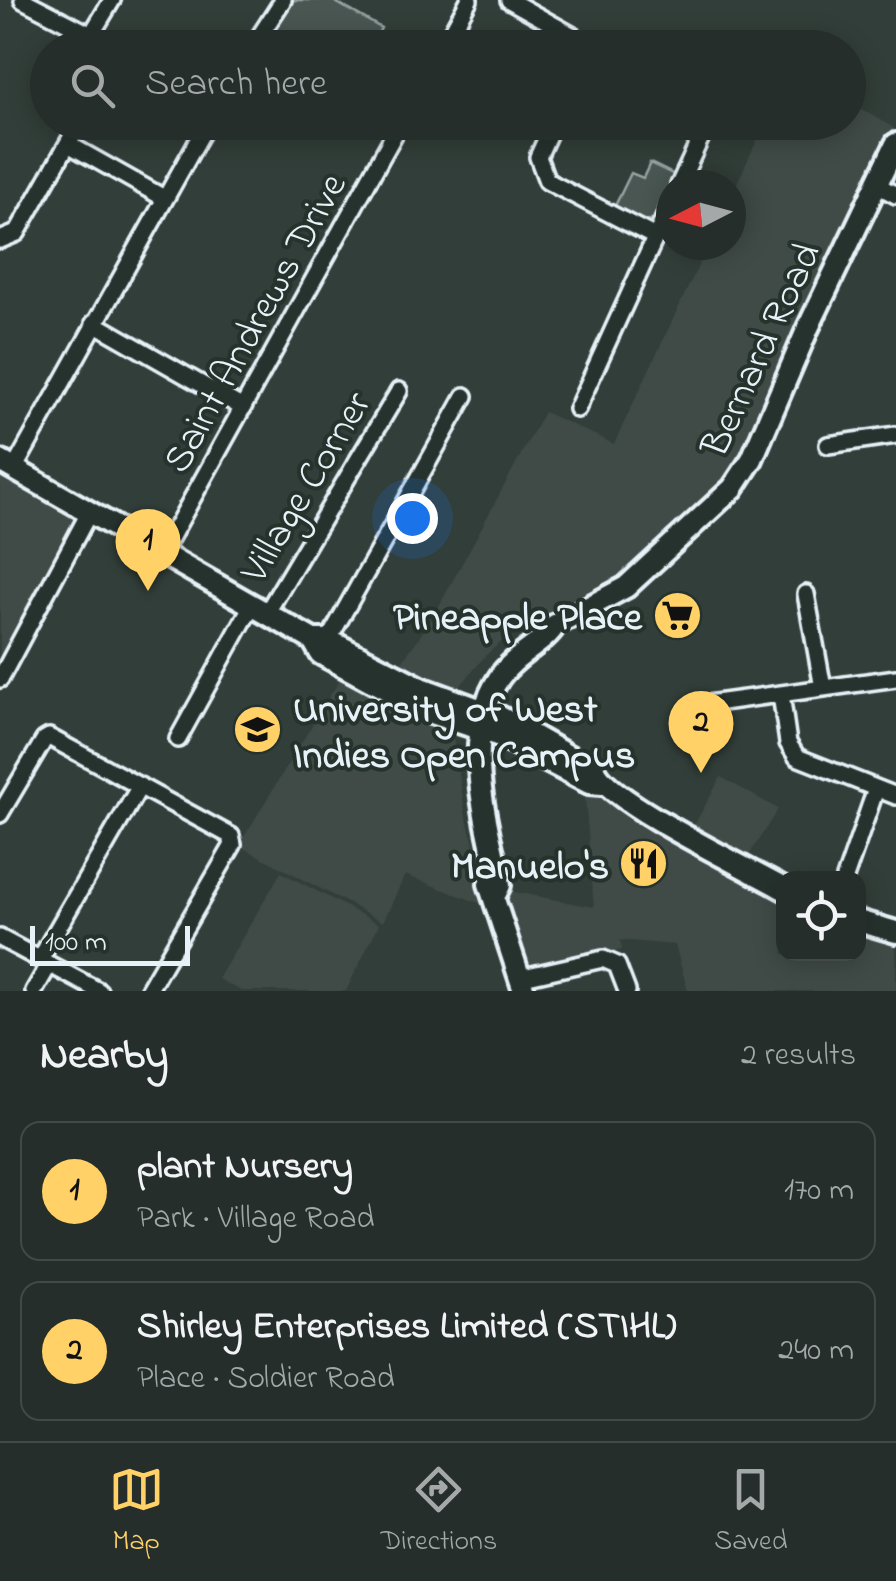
<!DOCTYPE html>
<meta charset="utf-8">
<style>
body{margin:0;font-family:"Indie Flower",sans-serif;background:#323a37;color:#f1f3f6}
.controls{position:absolute;right:30px;bottom:30px;display:grid;overflow:hidden;border-radius:20px;box-shadow:0 5px 25px #0003}
.controls button{width:90px;height:90px;display:grid;place-items:center;padding:0;border:0;border-bottom:2px solid #424a47;background:#262e2b;color:#f1f3f6;font:50px sans-serif}
.compass{position:absolute;left:656px;top:170px;width:90px;height:90px;border-radius:50%;background:#262e2b;box-shadow:0 5px 25px #0003;rotate:264deg}
.scale{position:absolute;left:30px;bottom:25px;width:160px;box-sizing:border-box;padding-left:10px;border:5px solid #e8f1f8;border-top:0;font-size:28px;line-height:35px;white-space:nowrap;color:#e8f1f8;-webkit-text-stroke:8px #26332d;paint-order:stroke}
.you{position:absolute;left:412px;top:518px;width:35px;height:35px;margin:-25px;border:8px solid #fff;border-radius:50%;background:#1a73e8;box-shadow:0 0 0 15px #1a73e833}
.badge{display:grid;place-items:center;width:65px;height:65px;border-radius:50%;background:#ffd166;color:#111;font-size:32px;font-weight:700}
.pin{position:absolute;translate:-50% -82px;filter:drop-shadow(0 2px 5px #0008)}
.pin::after{content:'';position:absolute;top:52px;width:35px;height:30px;background:inherit;clip-path:polygon(0 0,100% 0,50% 100%)}
.list{margin:0;padding:0;list-style:none}
h2{display:flex;justify-content:space-between;align-items:center;height:130px;margin:0;padding:0 40px;font-size:42px}
h2 small{font-size:32px;font-weight:400;color:#a4a8a9}
.list li{display:grid;grid-template-columns:65px 1fr auto;gap:30px;align-items:center;box-sizing:border-box;height:140px;margin:0 20px 20px;padding:0 20px;border:2px solid #424a47;border-radius:20px}
.list b{display:block;font-size:38px;white-space:nowrap}
.list p{margin:0;font-size:32px;white-space:nowrap;color:#a4a8a9}
.list em{font-size:32px;font-style:normal;color:#a4a8a9}
.icon{flex:none;width:55px;height:55px;fill:none;stroke:currentColor;stroke-width:2;stroke-linecap:round;stroke-linejoin:round}
.map{position:relative;flex:none;width:896px;height:991px;overflow:hidden}
.search{position:absolute;background:#262e2b;box-shadow:0 5px 25px #0003;left:30px;right:30px;top:30px;height:110px;display:flex;align-items:center;gap:25px;box-sizing:border-box;padding:0 35px;border-radius:55px;color:#a4a8a9;font-size:38px}
.sheet{height:450px;background:#262e2b}
nav{display:flex;justify-content:space-around;align-items:center;box-sizing:border-box;height:140px;border-top:2px solid #424a47;background:#262e2b;font-size:28px;color:#a4a8a9}
nav a{display:grid;justify-items:center;gap:5px}
nav .on{color:#ffd166}
.map>svg:first-child{display:block}
</style>
<div class="map">
<svg width="896" height="991" viewBox="0 0 896 991">
<rect width="100%" height="100%" fill="#323e39"/>
<filter id="ink" filterUnits="userSpaceOnUse"><feTurbulence type="fractalNoise" baseFrequency=".01" numOctaves="2"/><feDisplacementMap in="SourceGraphic" scale="20" xChannelSelector="R" yChannelSelector="G"/><feConvolveMatrix kernelMatrix="1 2 1 2 8 2 1 2 1" color-interpolation-filters="sRGB"/></filter>
<g filter="url(#ink)">
<path fill="#3f4b46" d="M849,102L894,128L743,457L709,503L643,559L590,593L512,633L486,655L452,696L398,667L432,619L544,412L614,444L708,245H731V196L765,123L848,122Z
M0,470L93,524L0,693Z
M345,671L452,731L465,812L492,908L405,875L383,922L239,845Z
M721,777L778,809L746,860L693,827Z
M584,784L783,894L784,954H858L859,926L896,935V991H688L675,945L620,940L622,950L524,971L504,890L594,907Z
M281,872L379,924L346,991H241L218,979Z"/>
<path fill="#495651" stroke="#98a4a4" stroke-width="2.5" d="M293,0H332L381,28L371,47H262Z
M650,163L675,175L654,219L641,224L613,210L631,173L643,178Z"/>
<g fill="none" stroke-linecap="round" stroke-linejoin="round">
<defs>
<path id="minor" d="M23,0L91,35
M509,0L595,48
M91,35L112,0
M252,48L283,0
M443,48L469,0
M554,122L538,157L547,181L655,237
M68,144L164,198
M875,184L896,195
M679,185L708,122
M0,240L17,233L80,122
M94,323L243,408
M577,409L671,203
M828,445L896,435
M14,469L208,122
M162,553L401,122
M806,594L823,688
M266,614L399,391
M325,646L465,396
M0,679L89,513
M781,694L788,743L797,757L896,796
M708,704L896,678
M178,739L252,605
M0,814L44,740L49,737L231,836L233,845L148,991
M845,878L876,789
M0,938L99,991
M40,959L140,786
M519,978L603,959L617,965L627,991
M34,991L49,965"/>
<path id="major" d="M0,461L313,640L321,654L431,713L495,734L589,783L602,784
M313,640H328L421,688L500,717L596,772C614,804 745,867 784,889
M489,884L524,991
M495,895L500,885C487,823 460,736 499,678C514,655 545,643 555,625L626,587L733,488L752,459L808,328L896,144
M858,921L896,932"/>
</defs>
<use href="#minor" stroke="#e8f1f8" stroke-width="22"/>
<use href="#major" stroke="#e8f1f8" stroke-width="28"/>
<use href="#minor" stroke="#26332d" stroke-width="15"/>
<use href="#major" stroke="#26332d" stroke-width="20"/>
</g>
</g>
<defs>
<symbol id="supermarket-disc" viewBox="-11 -11 22 22"><circle r="9.5" fill="#ffd166" stroke="#26332d"/><path d="M-6-5.5h2.5l.6 2H6L4.5 2H-2.5L-4.4-4H-6ZM-1.5 3.2a1.3 1.3 0 1 0 .1 0ZM3 3.2a1.3 1.3 0 1 0 .1 0Z" fill="#111"/></symbol>
<symbol id="university-disc" viewBox="-11 -11 22 22"><circle r="9.5" fill="#ffd166" stroke="#26332d"/><path d="M0-5L7-2L0 1L-7-2ZM-4 1L0 2.5L4 1V4Q0 6-4 4Z" fill="#111"/></symbol>
<symbol id="restaurant-disc" viewBox="-11 -11 22 22"><circle r="9.5" fill="#ffd166" stroke="#26332d"/><path d="M-5-6h1v4h1v-4h1v4h1v-4h1v5L-1.5 .5V6h-2V.5L-5-1ZM5-6V6H3V1.5H1.5Q1.5-4 5-6Z" fill="#111"/></symbol>
</defs>
<g fill-rule="evenodd">
<use href="#supermarket-disc" x="650" y="588" width="55" height="55"/>
<use href="#university-disc" x="230" y="702" width="55" height="55"/>
<use href="#restaurant-disc" x="616" y="836" width="55" height="55"/>
</g>
<g text-anchor="middle" stroke-width="8" stroke-linejoin="round" paint-order="stroke">
<g font-size="40" fill="#e8f1f8" stroke="#26332d">
<text transform="translate(253 322) rotate(-61)" y="14">Saint Andrews Drive</text>
<text transform="translate(759 349) rotate(-65)" y="14">Bernard Road</text>
<text transform="translate(304 486) rotate(-59)" y="14">Village Corner</text>
</g>
<g font-size="40" font-weight="bold" fill="#e8f1f8" stroke="#26332d" text-anchor="end">
<text x="642" y="629">Pineapple Place</text>
<text x="293" y="721" text-anchor="start">University of West<tspan x="293" dy="46">Indies Open Campus</tspan></text>
<text x="609" y="878">Manuelo's</text>
</g>
</g>
</svg>
<div class="controls">
<button><svg class="icon" aria-label="locate" viewBox="0 0 24 24"><circle cx="12" cy="12" r="6"/><path d="M12 2v4M12 18v4M2 12h4M18 12h4"/></svg></button>
</div>
<svg class="compass" viewBox="-18 -18 36 36"><path d="M0-13l5 13h-10z" fill="#e53935"/><path d="M0 13l5-13h-10z" fill="#a4a8a9"/></svg>
<div class="scale">100 m</div>
<div class="you"></div>
<div class="pin badge" style="left:148px;top:591px">1</div>
<div class="pin badge" style="left:701px;top:773px">2</div>
<div class="search"><svg class="icon" aria-label="search" viewBox="0 0 24 24"><circle cx="10" cy="10" r="6"/><path d="M15 15l6 6"/></svg>Search here</div>
</div>
<section class="sheet">
<h2>Nearby<small>2 results</small></h2>
<ul class="list">
<li><span class="badge">1</span><div><b>plant Nursery</b><p>Park · Village Road</p></div><em>170 m</em></li>
<li><span class="badge">2</span><div><b>Shirley Enterprises Limited (STIHL)</b><p>Place · Soldier Road</p></div><em>240 m</em></li>
</ul>
</section>
<nav>
<a class="on"><svg class="icon" aria-label="map" viewBox="0 0 24 24"><path d="M3 6l6-2 6 2 6-2v14l-6 2-6-2-6 2zM9 4v14M15 6v14"/></svg>Map</a>
<a><svg class="icon" aria-label="directions" viewBox="0 0 24 24"><path d="M12 3l9 9-9 9-9-9zM9 14v-3h6M13 9l2 2-2 2"/></svg>Directions</a>
<a><svg class="icon" aria-label="saved" viewBox="0 0 24 24"><path d="M7 4h10v16l-5-4-5 4z"/></svg>Saved</a>
</nav>
